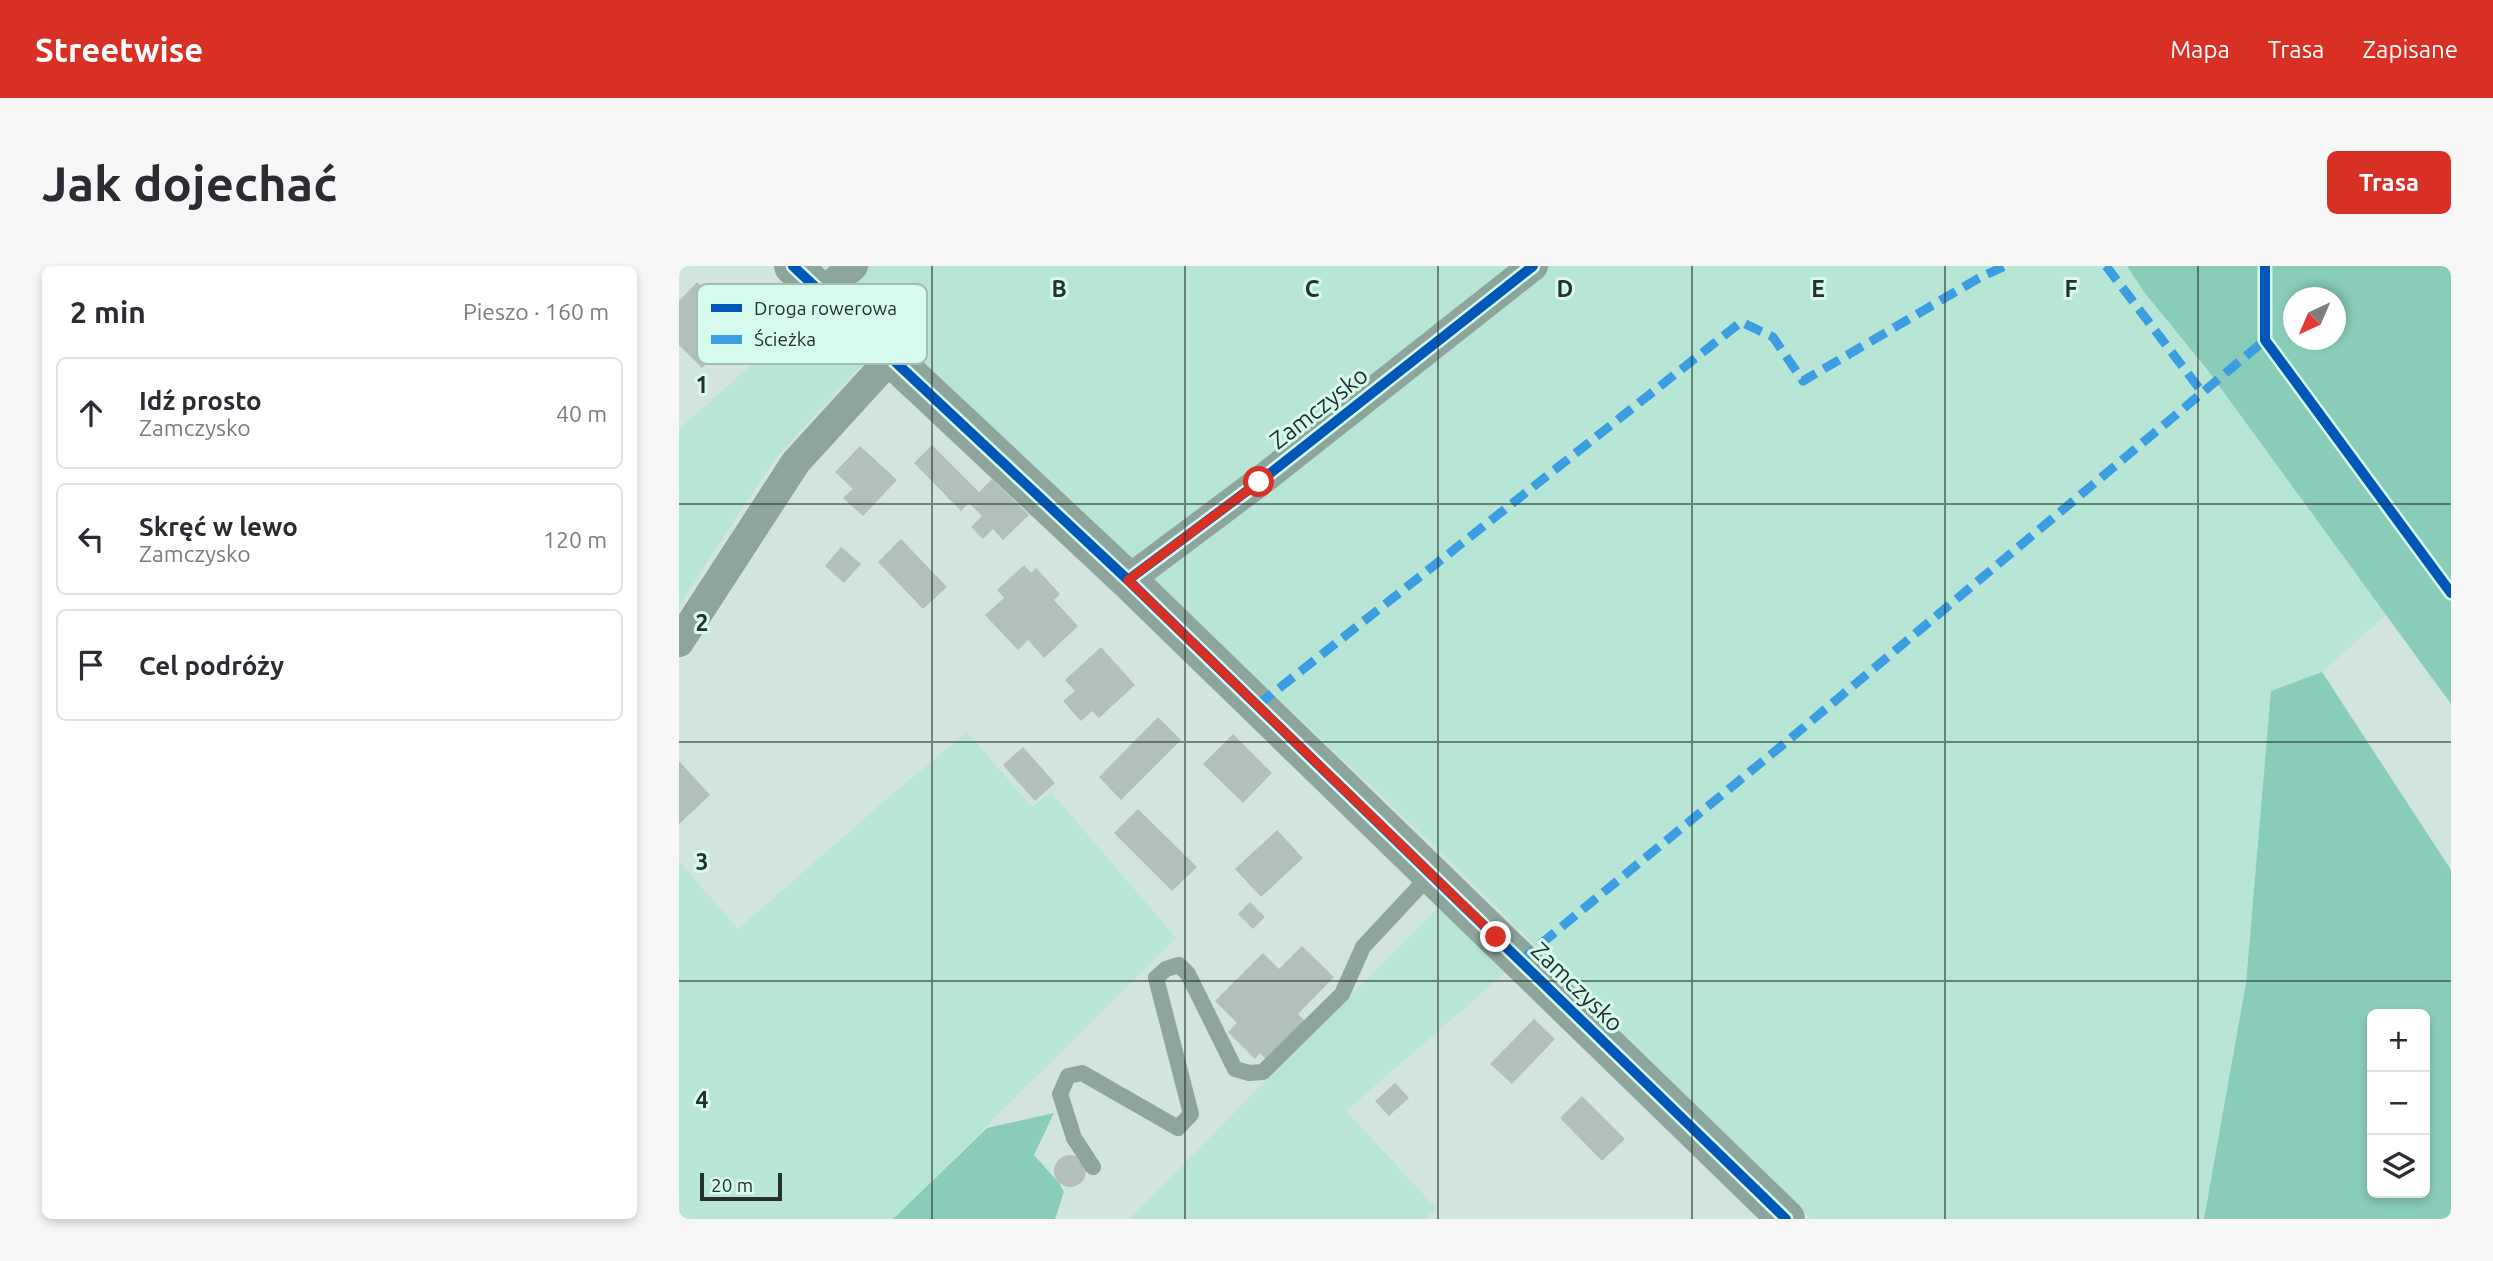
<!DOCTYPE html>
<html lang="pl">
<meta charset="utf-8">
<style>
body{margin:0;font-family:Ubuntu,sans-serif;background:#f7f7f7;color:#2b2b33}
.controls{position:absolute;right:21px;bottom:21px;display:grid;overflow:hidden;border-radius:10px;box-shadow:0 4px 10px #0003}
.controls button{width:63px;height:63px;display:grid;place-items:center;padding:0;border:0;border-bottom:2px solid #e1e1e2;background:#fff;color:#2b2b33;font:35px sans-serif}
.compass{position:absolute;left:1604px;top:21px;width:63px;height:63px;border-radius:50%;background:#fff;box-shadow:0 4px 10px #0003;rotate:224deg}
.scale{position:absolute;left:21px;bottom:18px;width:82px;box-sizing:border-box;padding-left:7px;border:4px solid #24312d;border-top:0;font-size:19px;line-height:24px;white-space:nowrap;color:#24312d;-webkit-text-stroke:5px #d7faee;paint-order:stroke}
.stop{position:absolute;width:21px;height:21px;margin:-16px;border:5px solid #d93025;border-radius:50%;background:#fff}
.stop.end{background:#d93025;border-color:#fff;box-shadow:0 2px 7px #0008}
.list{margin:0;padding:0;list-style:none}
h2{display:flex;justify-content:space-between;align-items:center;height:91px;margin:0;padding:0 28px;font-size:30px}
h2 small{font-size:23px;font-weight:400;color:#7c7c81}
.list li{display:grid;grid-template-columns:46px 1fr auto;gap:21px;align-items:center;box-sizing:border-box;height:112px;margin:0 14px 14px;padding:0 14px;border:2px solid #e1e1e2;border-radius:10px}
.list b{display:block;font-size:26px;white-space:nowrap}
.list p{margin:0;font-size:23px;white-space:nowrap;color:#7c7c81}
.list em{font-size:23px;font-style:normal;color:#7c7c81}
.icon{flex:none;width:38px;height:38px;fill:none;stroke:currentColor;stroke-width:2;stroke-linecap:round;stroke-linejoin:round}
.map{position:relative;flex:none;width:1772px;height:953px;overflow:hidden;border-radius:10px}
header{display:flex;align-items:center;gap:42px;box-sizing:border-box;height:98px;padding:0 35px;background:#d93025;color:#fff}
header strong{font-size:33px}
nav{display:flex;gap:38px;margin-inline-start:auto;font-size:24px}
.intro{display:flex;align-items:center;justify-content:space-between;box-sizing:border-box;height:168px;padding:0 42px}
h1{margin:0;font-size:49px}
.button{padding:18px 32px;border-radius:10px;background:#d93025;color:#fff;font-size:24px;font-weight:700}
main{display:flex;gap:42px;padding:0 42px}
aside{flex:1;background:#fff;border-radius:10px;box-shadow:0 4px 10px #0003}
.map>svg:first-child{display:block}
</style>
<header>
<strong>Streetwise</strong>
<nav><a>Mapa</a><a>Trasa</a><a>Zapisane</a></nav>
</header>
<div class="intro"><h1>Jak dojechać</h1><a class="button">Trasa</a></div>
<main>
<aside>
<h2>2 min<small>Pieszo · 160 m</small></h2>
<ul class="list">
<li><svg class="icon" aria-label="ahead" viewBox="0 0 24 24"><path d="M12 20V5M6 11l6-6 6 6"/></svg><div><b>Idź prosto</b><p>Zamczysko</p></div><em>40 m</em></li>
<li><svg class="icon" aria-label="left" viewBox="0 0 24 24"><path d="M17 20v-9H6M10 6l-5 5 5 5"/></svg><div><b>Skręć w lewo</b><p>Zamczysko</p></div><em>120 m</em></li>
<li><svg class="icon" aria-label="arrive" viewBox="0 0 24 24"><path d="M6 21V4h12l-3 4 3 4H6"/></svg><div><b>Cel podróży</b></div></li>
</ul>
</aside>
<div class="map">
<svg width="1772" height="953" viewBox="0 0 1772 953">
<rect width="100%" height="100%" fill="#d2e4de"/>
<path fill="#b7e5d6" d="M143,0H1448L1465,26L1527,102L1707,349L1643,406L1592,425L1567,717L1525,953H1132L772,596Z
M135,43L188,93L95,194L0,340V163Z
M288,466L353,541L372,526L497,672L214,953H0V595L59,663L217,525Z
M761,639L827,706L667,845L757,942L746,953H450Z"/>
<path fill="#8accba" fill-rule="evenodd" d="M1448,0H1772V438L1527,102L1465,26ZM1615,32H1657V74H1615Z
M1643,406L1772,604V953H1525L1567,717L1592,425ZM1746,748V927H1693V748Z
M375,847L355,889L380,917L385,926L376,953H214L308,862Z"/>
<path fill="#b2c0bb" d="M18,16L37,35L34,38L44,47L47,44L63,61L23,102L0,79V35Z
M253,179L300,226L313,213L350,249L324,274L314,263L304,273L292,261L303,250L290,237L282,245L235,197Z
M181,180L218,214L184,250L164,232L174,223L156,206Z
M222,273L268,321L244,343L199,296Z
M162,281L182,298L165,317L146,300Z
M345,299L352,307L357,302L381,328L375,334L399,360L365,392L349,374L339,384L306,349L325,332L318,324Z
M422,381L456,419L420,452L413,445L402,455L384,435L396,425L386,414Z
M479,451L502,474L442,534L420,511Z
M554,468L593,507L564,537L524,498Z
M344,481L376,517L356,535L324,499Z
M0,495L31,529L0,558Z
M459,543L518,601L493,625L435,567Z
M598,564L624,592L582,631L556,603Z
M571,636L586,651L574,663L559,648Z
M623,680L655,711L619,748L626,755L588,794L581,787L576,793L549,766L558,757L536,735L584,687L600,703Z
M855,753L876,773L833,818L811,798Z
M716,817L730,832L710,850L696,835Z
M903,830L946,873L923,895L881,852Z
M375 905a16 16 0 1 1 32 0a16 16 0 1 1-32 0Z"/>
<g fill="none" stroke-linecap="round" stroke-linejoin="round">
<path stroke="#8ea59e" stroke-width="16" d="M414,901L395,872L381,828L389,810L403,807L499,862L512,848L477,712L487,703L500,699L509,708L556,803L570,807L584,806L663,728L684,681L753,607"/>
<path stroke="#8ea59e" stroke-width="30" d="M142,28L174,0
M449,314L580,216L854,0
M0,376L117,196L212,92"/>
<path stroke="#8ea59e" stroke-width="38" d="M114,0L449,314L1107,953"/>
<path stroke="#3c9de1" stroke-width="9" stroke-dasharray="18 9" stroke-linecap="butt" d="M1427,0L1523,126
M579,439L1062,56L1094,71L1124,115L1300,12L1326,0
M841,695L1112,472L1586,74"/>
<defs>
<path id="cycleway" d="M114,0L449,314L1107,953
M1586,0V74L1772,327
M449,314L580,216L854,0"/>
</defs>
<use href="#cycleway" stroke="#d7faee" stroke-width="15"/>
<use href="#cycleway" stroke="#0057b8" stroke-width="10"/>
</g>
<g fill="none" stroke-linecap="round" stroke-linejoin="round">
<path stroke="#d93025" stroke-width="9" d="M580,216L449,314L817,671"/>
</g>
<path fill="none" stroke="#24312d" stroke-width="2" stroke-opacity="0.55" d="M253,0V953M506,0V953M759,0V953M1013,0V953M1266,0V953M1519,0V953M0,238H1772M0,476H1772M0,715H1772"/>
<g text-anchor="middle" stroke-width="6" stroke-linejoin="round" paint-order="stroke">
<g font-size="24" fill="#24312d" stroke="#d7faee">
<text transform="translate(640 142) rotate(-38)" y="8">Zamczysko</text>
<text transform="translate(898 721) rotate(44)" y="8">Zamczysko</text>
</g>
</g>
<rect x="18" y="18" width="230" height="80" rx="10" fill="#d7faee" stroke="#a1beb4" stroke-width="2"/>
<rect x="32" y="38" width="31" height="8" fill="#0057b8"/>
<rect x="32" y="69" width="31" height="9" fill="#3c9de1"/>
<g font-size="19" fill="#24312d">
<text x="75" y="49">Droga rowerowa</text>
<text x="75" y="80">Ścieżka</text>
</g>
<g font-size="23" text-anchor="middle" font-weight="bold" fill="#24312d" stroke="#d7faee" stroke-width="6" stroke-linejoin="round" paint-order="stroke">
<text x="380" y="31">B</text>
<text x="633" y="31">C</text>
<text x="886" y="31">D</text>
<text x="1139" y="31">E</text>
<text x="1392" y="31">F</text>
<text x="23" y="127">1</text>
<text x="23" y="365">2</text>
<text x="23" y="604">3</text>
<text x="23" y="842">4</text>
</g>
</svg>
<div class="controls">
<button>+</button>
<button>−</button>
<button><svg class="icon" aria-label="layers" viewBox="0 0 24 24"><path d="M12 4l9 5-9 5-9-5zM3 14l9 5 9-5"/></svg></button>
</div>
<svg class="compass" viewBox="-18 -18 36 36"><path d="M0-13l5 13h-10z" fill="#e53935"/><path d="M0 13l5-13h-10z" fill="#7c7c81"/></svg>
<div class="scale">20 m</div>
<div class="stop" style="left:580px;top:216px"></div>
<div class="stop end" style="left:817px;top:671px"></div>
</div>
</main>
